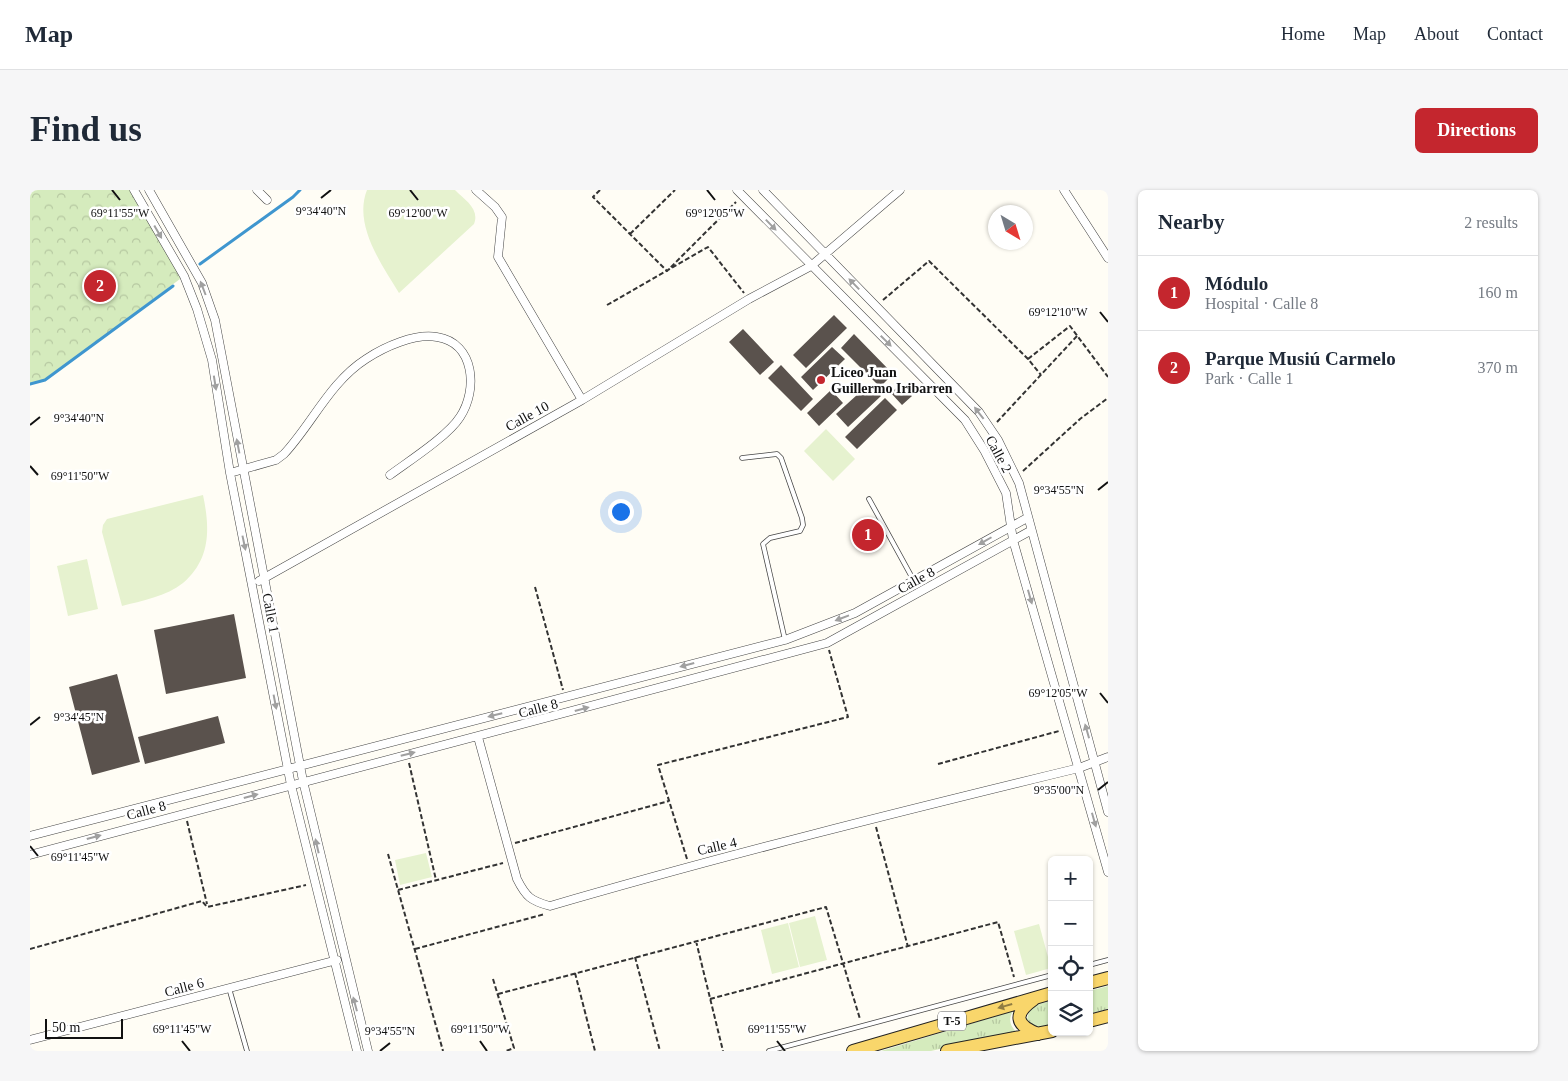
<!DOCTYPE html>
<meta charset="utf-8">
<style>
body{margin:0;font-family:Georgia,serif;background:#f6f6f7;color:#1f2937}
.controls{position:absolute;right:15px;bottom:15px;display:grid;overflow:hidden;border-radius:8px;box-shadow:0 1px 4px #0004}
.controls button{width:45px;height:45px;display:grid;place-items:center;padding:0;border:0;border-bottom:1px solid #e0e1e3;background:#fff;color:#1f2937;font:25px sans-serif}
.compass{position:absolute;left:958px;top:15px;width:45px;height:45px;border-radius:50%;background:#fff;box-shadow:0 1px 4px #0004;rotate:142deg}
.scale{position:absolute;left:15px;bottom:12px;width:78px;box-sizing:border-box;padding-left:5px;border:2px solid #111;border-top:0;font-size:14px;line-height:18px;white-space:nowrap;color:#111;-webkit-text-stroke:4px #fff;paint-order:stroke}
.you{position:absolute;left:590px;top:321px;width:18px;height:18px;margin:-12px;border:4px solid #fff;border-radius:50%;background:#1a73e8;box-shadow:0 0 0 8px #1a73e833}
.badge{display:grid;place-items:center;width:32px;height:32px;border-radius:50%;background:#c4262e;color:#fff;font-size:16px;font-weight:700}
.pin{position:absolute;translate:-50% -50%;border:2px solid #fff;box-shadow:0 1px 5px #0006}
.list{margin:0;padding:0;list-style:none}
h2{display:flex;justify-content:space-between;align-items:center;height:65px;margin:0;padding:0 20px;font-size:21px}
h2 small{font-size:16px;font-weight:400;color:#747a83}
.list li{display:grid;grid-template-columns:32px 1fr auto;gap:15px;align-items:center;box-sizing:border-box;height:75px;padding:0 20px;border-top:1px solid #e0e1e3}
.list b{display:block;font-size:19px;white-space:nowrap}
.list p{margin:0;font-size:16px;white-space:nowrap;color:#747a83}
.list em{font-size:16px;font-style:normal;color:#747a83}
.icon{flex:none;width:28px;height:28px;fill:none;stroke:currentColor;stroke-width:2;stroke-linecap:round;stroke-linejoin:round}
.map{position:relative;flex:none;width:1078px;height:861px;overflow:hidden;border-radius:8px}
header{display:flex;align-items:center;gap:30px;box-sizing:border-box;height:70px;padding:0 25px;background:#fff;border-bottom:1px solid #e0e1e3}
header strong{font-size:24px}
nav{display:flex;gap:28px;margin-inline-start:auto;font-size:18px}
.intro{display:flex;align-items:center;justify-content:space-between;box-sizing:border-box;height:120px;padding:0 30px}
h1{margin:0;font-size:35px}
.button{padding:12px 22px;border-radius:8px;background:#c4262e;color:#fff;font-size:18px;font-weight:700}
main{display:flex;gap:30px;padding:0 30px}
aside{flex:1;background:#fff;border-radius:8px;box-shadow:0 1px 4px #0004}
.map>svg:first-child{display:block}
</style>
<header>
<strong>Map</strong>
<nav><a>Home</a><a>Map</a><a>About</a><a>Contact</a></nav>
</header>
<div class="intro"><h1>Find us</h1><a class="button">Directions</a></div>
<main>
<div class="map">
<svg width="1078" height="861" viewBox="0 0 1078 861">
<defs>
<pattern id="grass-tufts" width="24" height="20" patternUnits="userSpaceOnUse" patternTransform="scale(1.25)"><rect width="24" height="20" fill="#d5ebbd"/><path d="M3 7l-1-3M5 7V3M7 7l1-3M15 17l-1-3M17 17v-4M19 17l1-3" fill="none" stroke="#b6c8a1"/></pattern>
<pattern id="park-crowns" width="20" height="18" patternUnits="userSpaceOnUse" patternTransform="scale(1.25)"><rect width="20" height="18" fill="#d5ebbd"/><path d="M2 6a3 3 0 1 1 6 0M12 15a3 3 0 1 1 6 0" fill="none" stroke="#b6c8a1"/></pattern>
</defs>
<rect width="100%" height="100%" fill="#fffdf5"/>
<path fill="url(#grass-tufts)" d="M1078,796V819L1059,824V801Z
M1022,811V834L1006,838L997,830C999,815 1009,814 1022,811Z
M983,821C978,830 980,835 986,842L901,861H851Z"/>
<path fill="url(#park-crowns)" d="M0,0H104L154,86L15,190L0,194Z"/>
<path fill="#e6f2cf" d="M337,0H425C435,10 450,19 444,34L369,103C352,75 323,35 337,0Z
M796,239L825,269L803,291L774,261Z
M173,305C180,338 181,369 153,393C137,406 111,411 92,416L72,342L73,335L77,329Z
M57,369L68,419L38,426L27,376Z
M396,663L402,687L370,695L365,670Z
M785,726L797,770L770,777L759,733Z
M758,733L769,777L742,784L731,740Z
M1009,734L1021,778L996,785L984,741Z"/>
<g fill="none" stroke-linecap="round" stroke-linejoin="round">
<path stroke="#3f96cf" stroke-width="3" d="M170,74L263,7L270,0
M0,194L15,190L143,96"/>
</g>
<path fill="#5a524d" d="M804,125L817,138L776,178L763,165Z
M713,139L744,172L730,185L699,152Z
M824,144L863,184L850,197L811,158Z
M802,157L815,169L783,200L771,187Z
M751,175L783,209L771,221L738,188Z
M839,194L851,206L818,237L806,224Z
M870,194L882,206L872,215L861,203Z
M801,200L813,213L789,236L777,223Z
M855,208L867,220L827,259L815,247Z
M204,424L216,488L136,504L124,440Z
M87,484L110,572L62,585L39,497Z
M188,526L195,553L115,574L108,547Z"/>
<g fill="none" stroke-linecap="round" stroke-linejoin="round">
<defs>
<path id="lane" d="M712,268L747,264L751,268L772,328L773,335L770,341L740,348L733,354L755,450
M839,309L884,391
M1059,775L1078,770
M199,798L217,861
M739,861L1022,785"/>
<path id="street" d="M104,0L154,86L167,119L182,170L200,283L261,595L327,861
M119,0L172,93L185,130L273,591L338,861
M227,0L237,10
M446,0L465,17L472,27L468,67L552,210
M707,0L935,230L954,260L976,303L983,350L1078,682
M733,0L949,222L968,250L989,293L1078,622
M1034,0L1078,68
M200,283L246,270L254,264C282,234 300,192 336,169C354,157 385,143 407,147C445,153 448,200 430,227C418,246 379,271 360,285
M229,391L552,210L719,109L781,76L870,0
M448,547L487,689C496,707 501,711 520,716C695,665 872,621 1049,578L1078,567
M0,646L755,450L825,423L997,328
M0,665L797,453L1000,341
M0,850L307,770"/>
<path id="primary" d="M1059,793L1078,788
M1004,809C983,824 985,835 1008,844
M1059,831L1078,826
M823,861L1022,803
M917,861L1022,841"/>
</defs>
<use href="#lane" stroke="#444" stroke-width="5.5"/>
<use href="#street" stroke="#444" stroke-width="9"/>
<use href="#primary" stroke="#222" stroke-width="14"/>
<path stroke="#333" stroke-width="2" stroke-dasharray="5 2.5" stroke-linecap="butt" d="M570,0L563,7L637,81L706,12
M600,44L645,0
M853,110L899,71L998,169L1011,185
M577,115L678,57L714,103
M998,169L1040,136L1078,187
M967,232L1047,146
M993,281L1050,229L1078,208
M505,397L533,500
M379,573L406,690
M908,574L1029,541
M157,631L177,714
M846,637L878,757
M485,653L639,611
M358,664L413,861
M657,669L628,575L818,527L799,460
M368,700L473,673
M666,751L693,861
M0,759L172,711L177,717L276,695
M385,759L515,724
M605,767L630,861
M545,783L565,861
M463,789L484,858L476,861
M468,804L796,717L830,829
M680,809L968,732L984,787"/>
<use href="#lane" stroke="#fff" stroke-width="4"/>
<use href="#street" stroke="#fff" stroke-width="8"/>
<use href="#primary" stroke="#f9d66b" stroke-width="12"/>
</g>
<defs><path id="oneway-solid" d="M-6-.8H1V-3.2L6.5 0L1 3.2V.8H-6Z" transform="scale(1.25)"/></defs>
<g fill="#a0a0a0">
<use href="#oneway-solid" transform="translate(741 35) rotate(46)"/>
<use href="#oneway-solid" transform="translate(128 42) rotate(60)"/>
<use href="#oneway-solid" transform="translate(824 94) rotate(-134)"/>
<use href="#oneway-solid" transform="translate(173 98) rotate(-111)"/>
<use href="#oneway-solid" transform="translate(856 151) rotate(45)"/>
<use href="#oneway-solid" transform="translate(185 193) rotate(81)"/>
<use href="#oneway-solid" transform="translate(949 223) rotate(-128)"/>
<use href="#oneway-solid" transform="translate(208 256) rotate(-101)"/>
<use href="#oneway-solid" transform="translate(955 351) rotate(150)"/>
<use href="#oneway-solid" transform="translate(214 353) rotate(78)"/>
<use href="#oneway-solid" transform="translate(1000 407) rotate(74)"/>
<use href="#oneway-solid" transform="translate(812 428) rotate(159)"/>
<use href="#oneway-solid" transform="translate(657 475) rotate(165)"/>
<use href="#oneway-solid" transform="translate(245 512) rotate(79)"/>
<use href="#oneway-solid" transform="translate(552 519) rotate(-15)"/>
<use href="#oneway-solid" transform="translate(465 525) rotate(166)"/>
<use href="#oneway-solid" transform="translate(1057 541) rotate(-106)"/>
<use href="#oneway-solid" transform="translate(378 564) rotate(-14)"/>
<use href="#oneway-solid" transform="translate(221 606) rotate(-15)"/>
<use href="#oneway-solid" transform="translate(1064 630) rotate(74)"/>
<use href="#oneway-solid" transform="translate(64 647) rotate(-15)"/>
<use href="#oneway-solid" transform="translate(287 656) rotate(-103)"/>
<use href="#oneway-solid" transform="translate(325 814) rotate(-105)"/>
</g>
<use fill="#917d42" href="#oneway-solid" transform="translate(975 816) rotate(164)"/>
<path fill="none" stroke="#111" stroke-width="2" d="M82,0L90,10M380,0L388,10M677,0L685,10M291,8L301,0M1070,122L1078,132M0,235L10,227M0,276L8,285M1068,300L1078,292M1070,503L1078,513M0,535L10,527M1068,600L1078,592M0,656L8,666M152,851L160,861M450,851L457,861M747,851L755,861M350,861L360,853"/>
<circle fill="#c4262e" stroke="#fff" stroke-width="2" cx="791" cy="190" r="5"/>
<g text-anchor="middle" stroke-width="5" stroke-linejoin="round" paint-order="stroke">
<rect fill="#fff" stroke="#585858" stroke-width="1" x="908" y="821.5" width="28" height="19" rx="4"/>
<g font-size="12" font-weight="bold" fill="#111">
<text x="922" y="835">T-5</text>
</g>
<g font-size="14" font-weight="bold" fill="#111" stroke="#fff" text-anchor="start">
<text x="801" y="187">Liceo Juan<tspan x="801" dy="16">Guillermo Iribarren</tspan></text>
</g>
<g font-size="14" fill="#111" stroke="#fff">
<text transform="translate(497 226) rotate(-29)" y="5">Calle 10</text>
<text transform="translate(969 264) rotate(62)" y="5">Calle 2</text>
<text transform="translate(886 390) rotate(-29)" y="5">Calle 8</text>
<text transform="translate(241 423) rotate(79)" y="5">Calle 1</text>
<text transform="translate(508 518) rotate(-15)" y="5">Calle 8</text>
<text transform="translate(116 620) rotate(-15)" y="5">Calle 8</text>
<text transform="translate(687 656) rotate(-13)" y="5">Calle 4</text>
<text transform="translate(154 797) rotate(-15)" y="5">Calle 6</text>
</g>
</g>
<g font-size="12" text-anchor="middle" fill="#111" stroke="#fff" stroke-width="5" stroke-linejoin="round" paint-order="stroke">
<text x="291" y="25">9°34'40"N</text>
<text x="90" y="27">69°11'55"W</text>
<text x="388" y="27">69°12'00"W</text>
<text x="685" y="27">69°12'05"W</text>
<text x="1028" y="126">69°12'10"W</text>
<text x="49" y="232">9°34'40"N</text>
<text x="50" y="290">69°11'50"W</text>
<text x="1029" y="304">9°34'55"N</text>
<text x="1028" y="507">69°12'05"W</text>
<text x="49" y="531">9°34'45"N</text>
<text x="1029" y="604">9°35'00"N</text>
<text x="50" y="671">69°11'45"W</text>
<text x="152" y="843">69°11'45"W</text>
<text x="450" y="843">69°11'50"W</text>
<text x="747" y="843">69°11'55"W</text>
<text x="360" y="845">9°34'55"N</text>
</g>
</svg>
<div class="controls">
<button>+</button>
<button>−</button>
<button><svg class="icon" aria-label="locate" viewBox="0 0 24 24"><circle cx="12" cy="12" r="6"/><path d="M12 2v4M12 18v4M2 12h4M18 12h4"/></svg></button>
<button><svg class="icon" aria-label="layers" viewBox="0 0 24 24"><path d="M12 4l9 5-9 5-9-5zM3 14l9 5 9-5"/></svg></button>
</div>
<svg class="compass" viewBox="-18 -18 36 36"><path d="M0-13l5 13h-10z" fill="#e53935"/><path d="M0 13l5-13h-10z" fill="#747a83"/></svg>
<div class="scale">50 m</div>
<div class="you"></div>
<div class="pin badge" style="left:838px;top:345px">1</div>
<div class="pin badge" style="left:70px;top:96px">2</div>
</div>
<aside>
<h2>Nearby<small>2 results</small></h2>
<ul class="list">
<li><span class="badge">1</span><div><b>Módulo</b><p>Hospital · Calle 8</p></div><em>160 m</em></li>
<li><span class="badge">2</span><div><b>Parque Musiú Carmelo</b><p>Park · Calle 1</p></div><em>370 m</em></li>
</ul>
</aside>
</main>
